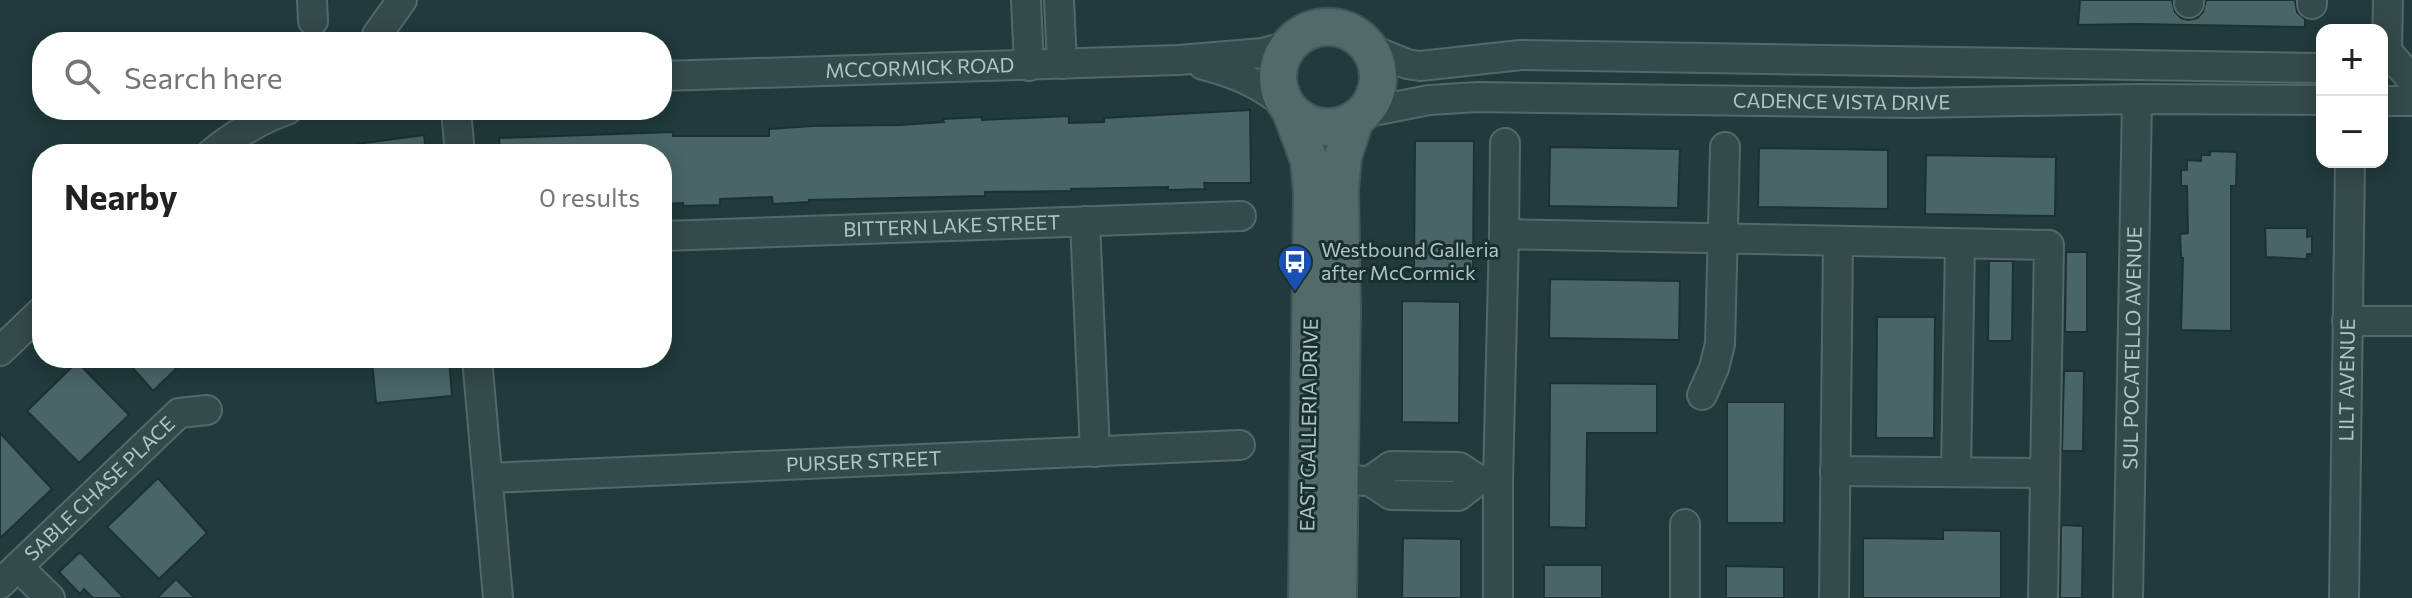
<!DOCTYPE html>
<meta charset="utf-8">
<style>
body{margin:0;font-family:Commissioner,sans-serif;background:#f2f2f2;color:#202124}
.controls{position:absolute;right:24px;top:24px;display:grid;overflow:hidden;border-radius:16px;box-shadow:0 4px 20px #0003}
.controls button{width:72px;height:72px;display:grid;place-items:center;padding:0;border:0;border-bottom:2px solid #e0e0e0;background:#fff;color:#202124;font:40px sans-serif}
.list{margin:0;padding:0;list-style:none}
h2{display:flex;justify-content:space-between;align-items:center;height:104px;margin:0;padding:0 32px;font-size:34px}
h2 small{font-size:26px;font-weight:400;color:#757577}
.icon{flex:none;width:44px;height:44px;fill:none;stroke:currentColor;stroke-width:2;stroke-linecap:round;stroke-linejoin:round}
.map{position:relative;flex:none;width:2412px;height:598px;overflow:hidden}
.search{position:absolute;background:#fff;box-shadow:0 4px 20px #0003;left:32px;top:32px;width:640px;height:88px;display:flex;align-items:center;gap:20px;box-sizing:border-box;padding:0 28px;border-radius:32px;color:#757577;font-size:30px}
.panel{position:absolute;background:#fff;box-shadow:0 4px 20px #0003;left:32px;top:144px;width:640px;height:224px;border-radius:32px}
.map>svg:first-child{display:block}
</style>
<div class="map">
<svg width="2412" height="598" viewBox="0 0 2412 598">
<rect width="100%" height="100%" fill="#213a3b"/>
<path fill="#4a6567" stroke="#1d3132" stroke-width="2" d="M2080,0H2172L2175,12L2181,18L2188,20L2197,18L2203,12L2206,0H2295L2297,12L2305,19V27L2137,24L2078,25Z
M1250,110L1251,183H1204L1205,189L1168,190V187L1071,189V191L985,192V196L809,200V202L773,204L772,197L720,199V205L683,206V203L662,204V154H500L499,138L673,132V136H769V129L812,126L900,125L944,122L943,119L982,117V120L1069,116V123L1104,122V118Z
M424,135L426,154H357V144Z
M1415,141H1474L1473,272L1414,271Z
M1550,147L1680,149L1678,208L1549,206Z
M1759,148L1888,150V209L1758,207Z
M2210,151L2237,152L2236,186H2231V331L2181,330L2183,258H2181L2180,234L2188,233L2187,186H2181V170H2187V160L2201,161V155H2210Z
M1926,155L2056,157L2055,216L1925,214Z
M2265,228H2307V237L2312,236V254H2307V259L2266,257Z
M2066,252H2087V332H2065Z
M1989,261H2013L2012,341H1988Z
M1550,279L1680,281L1679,340L1549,338Z
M1402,301L1460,302L1459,423L1402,422Z
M1877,317H1935L1934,438H1876Z
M124,358H166L176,369L153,391Z
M402,358H449L452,396L376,403L372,361Z
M77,362L129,415L79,463L27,411Z
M2064,371H2084L2083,451H2062Z
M1550,383L1657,384V433H1587L1586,528L1549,527Z
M1727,402H1785L1784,523H1727Z
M0,433L52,489L0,538Z
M158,478L207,533L159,579L107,527Z
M2061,525L2083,526L2082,598H2060Z
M1943,530L2001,531V598H1863V538L1943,539Z
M1403,538L1461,539V598H1402Z
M80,552L124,598H93L84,589L80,594L59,572Z
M1544,565H1602V598H1544Z
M1726,566L1784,567V598H1726Z
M176,579L195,598H157Z"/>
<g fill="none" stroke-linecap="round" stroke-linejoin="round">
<defs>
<g id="minor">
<path d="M312,0L313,21"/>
<path d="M1026,0L1029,66"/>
<path d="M1059,0L1062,64"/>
<path d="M2388,0L2387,51L2412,80"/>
<path d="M2189,3V0"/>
<path d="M2312,4V0"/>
<path d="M374,42L377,35L402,0"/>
<path d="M1368,48L1407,64L1420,66L1521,55L2322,68"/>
<path d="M1203,65C1235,73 1260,84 1285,104"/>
<path id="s1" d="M662,76L1179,60L1263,53L1288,46"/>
<path d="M2382,101H2412"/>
<path d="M456,110L460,154"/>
<path id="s2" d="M1363,113L1429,100L1478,97L1913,103L2137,99L2322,100"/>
<path d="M211,154C232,136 261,119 287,110"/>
<path d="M1085,221L1095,452"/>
<path d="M1504,234L1505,143"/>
<path id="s3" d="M662,236L1241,216"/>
<path d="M2347,321H2412"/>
<path d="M0,351L42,311"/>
<path d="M477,358L498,598"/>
<path d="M1702,395L1714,368L1720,344L1725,147"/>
<path d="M1835,471L2045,473"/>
<path d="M1956,472L1960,244"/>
<path id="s4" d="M488,478L1240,445"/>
<path d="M1340,480L1370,481L1391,495L1458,496L1479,480L1459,467L1391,466L1370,481"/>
<path d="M1480,480L1498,481V598"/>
<path d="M1498,481L1504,234L2049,245L2043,598"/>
<path d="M18,567L50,598"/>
<path id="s5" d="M0,584L179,413L207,410"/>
<path d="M1685,598V524"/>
<path d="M1834,598L1838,242"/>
<path id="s6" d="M2128,598L2137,99"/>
<path id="s7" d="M2344,598L2350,162"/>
</g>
<path id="major" d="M1278 77a50 50 0 1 1 100 0a50 50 0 1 1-100 0Z
M1291,112L1309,160L1312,192L1307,598
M1338,598L1342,310L1340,189L1343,156L1355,120"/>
</defs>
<use href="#minor" stroke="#536869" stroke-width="32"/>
<use href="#major" stroke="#415657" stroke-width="40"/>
<use href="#minor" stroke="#354a4b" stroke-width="28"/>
<use href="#major" stroke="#536a6b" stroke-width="36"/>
</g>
<defs>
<symbol id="bus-pin" viewBox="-11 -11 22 30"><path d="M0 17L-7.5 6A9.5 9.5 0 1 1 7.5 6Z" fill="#1a4fb4" stroke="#1b2f30"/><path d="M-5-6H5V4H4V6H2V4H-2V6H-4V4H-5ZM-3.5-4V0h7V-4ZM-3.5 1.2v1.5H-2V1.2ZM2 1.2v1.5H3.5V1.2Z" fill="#fff"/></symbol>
</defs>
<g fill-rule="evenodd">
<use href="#bus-pin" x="1275" y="242" width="40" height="54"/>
</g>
<g text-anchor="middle" stroke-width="6" stroke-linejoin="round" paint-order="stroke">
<g font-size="20" fill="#b0c5c7" stroke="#1b2f30">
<text dy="7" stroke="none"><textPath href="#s1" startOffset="258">MCCORMICK ROAD</textPath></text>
<text dy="7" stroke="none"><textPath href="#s2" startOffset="480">CADENCE VISTA DRIVE</textPath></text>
<text dy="7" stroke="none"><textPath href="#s3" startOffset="290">BITTERN LAKE STREET</textPath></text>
<text dy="7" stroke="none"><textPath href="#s6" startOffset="250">SUL POCATELLO AVENUE</textPath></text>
<text dy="7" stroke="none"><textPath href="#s7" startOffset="218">LILT AVENUE</textPath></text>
<text transform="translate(1309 425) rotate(-89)" y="7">EAST GALLERIA DRIVE</text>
<text dy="7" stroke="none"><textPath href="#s4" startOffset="376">PURSER STREET</textPath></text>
<text dy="7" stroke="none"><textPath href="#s5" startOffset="138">SABLE CHASE PLACE</textPath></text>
</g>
<g font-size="20" fill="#b0c5c7" stroke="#1b2f30" text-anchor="start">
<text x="1321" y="257">Westbound Galleria<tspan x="1321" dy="23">after McCormick</tspan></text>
</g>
</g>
</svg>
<div class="controls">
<button>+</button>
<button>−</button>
</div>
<div class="search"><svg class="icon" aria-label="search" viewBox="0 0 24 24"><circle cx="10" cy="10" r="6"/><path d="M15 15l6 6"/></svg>Search here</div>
<section class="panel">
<h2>Nearby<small>0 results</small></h2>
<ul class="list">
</ul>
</section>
</div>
